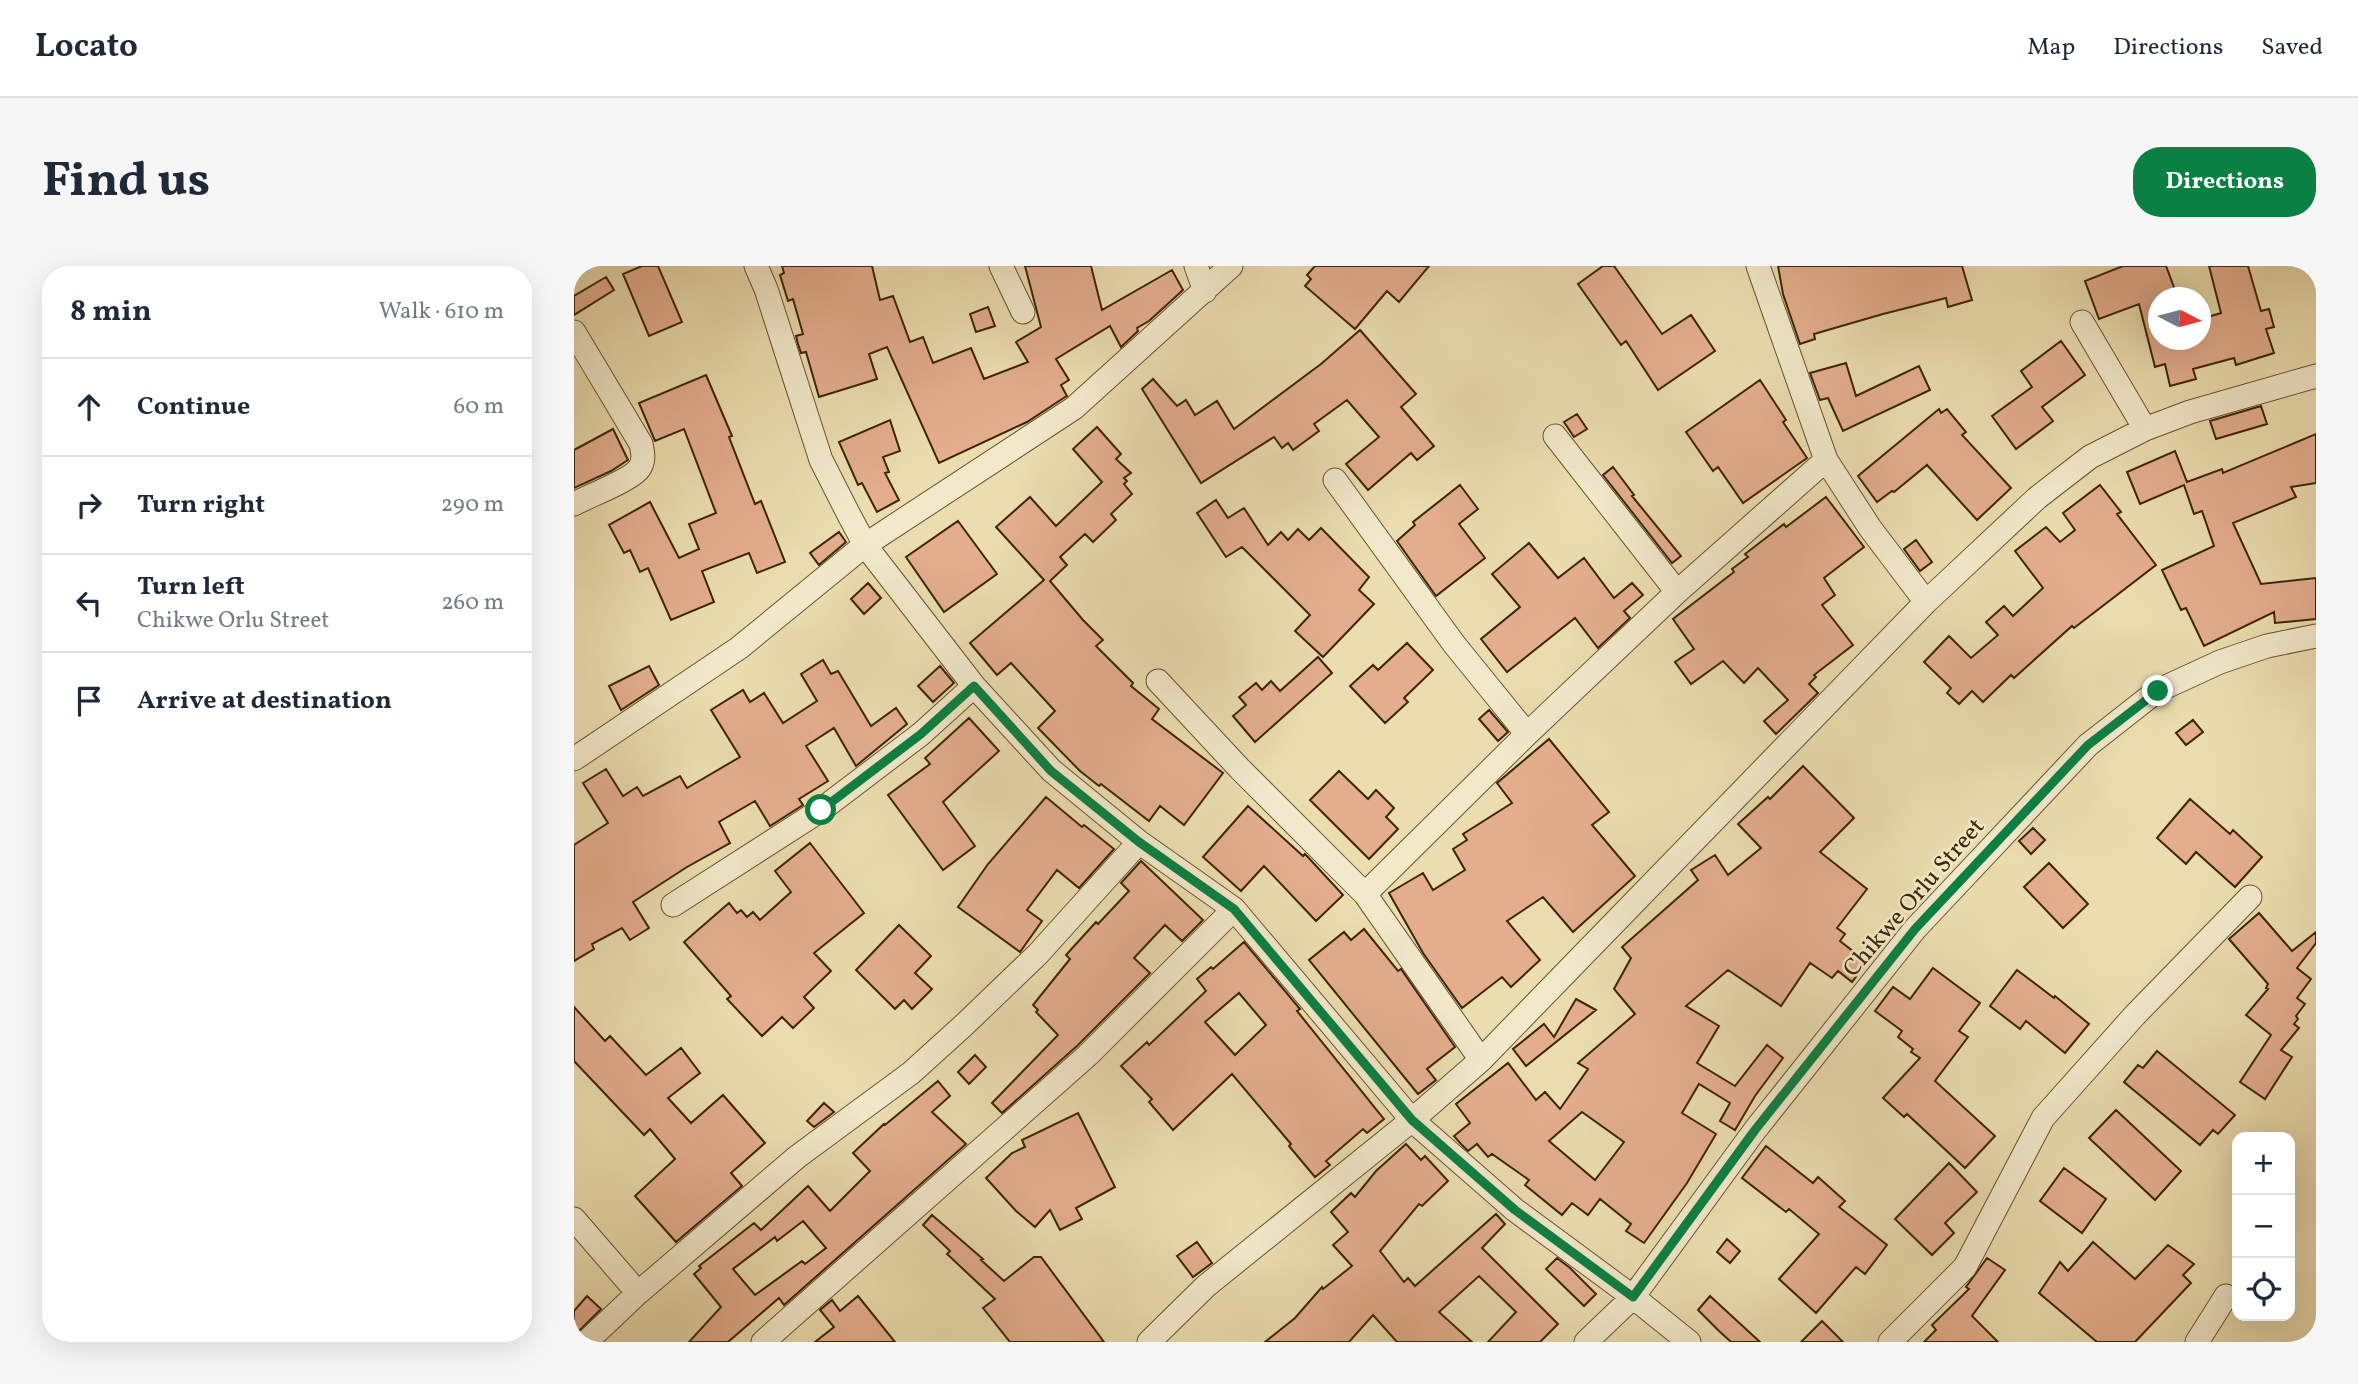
<!DOCTYPE html>
<meta charset="utf-8">
<style>
body{margin:0;font-family:Vollkorn,serif;background:#f6f6f7;color:#1f2937}
.controls{position:absolute;right:21px;bottom:21px;display:grid;overflow:hidden;border-radius:14px;box-shadow:0 7px 28px #0002}
.controls button{width:63px;height:63px;display:grid;place-items:center;padding:0;border:0;border-bottom:2px solid #e0e1e3;background:#fff;color:#1f2937;font:35px sans-serif}
.compass{position:absolute;left:1574px;top:21px;width:63px;height:63px;border-radius:50%;background:#fff;box-shadow:0 7px 28px #0002;rotate:96deg}
.stop{position:absolute;width:21px;height:21px;margin:-16px;border:5px solid #0b8043;border-radius:50%;background:#fff}
.stop.end{background:#0b8043;border-color:#fff;box-shadow:0 2px 7px #0008}
.list{margin:0;padding:0;list-style:none}
h2{display:flex;justify-content:space-between;align-items:center;height:91px;margin:0;padding:0 28px;font-size:30px}
h2 small{font-size:23px;font-weight:400;color:#747a83}
.list li{display:grid;grid-template-columns:46px 1fr auto;gap:21px;align-items:center;box-sizing:border-box;height:98px;padding:0 28px;border-top:2px solid #e0e1e3}
.list b{display:block;font-size:26px;white-space:nowrap}
.list p{margin:0;font-size:23px;white-space:nowrap;color:#747a83}
.list em{font-size:23px;font-style:normal;color:#747a83}
.icon{flex:none;width:38px;height:38px;fill:none;stroke:currentColor;stroke-width:2;stroke-linecap:round;stroke-linejoin:round}
.map{position:relative;flex:none;width:1742px;height:1076px;overflow:hidden;border-radius:28px}
header{display:flex;align-items:center;gap:42px;box-sizing:border-box;height:98px;padding:0 35px;background:#fff;border-bottom:2px solid #e0e1e3}
header strong{font-size:33px}
nav{display:flex;gap:38px;margin-inline-start:auto;font-size:24px}
.intro{display:flex;align-items:center;justify-content:space-between;box-sizing:border-box;height:168px;padding:0 42px}
h1{margin:0;font-size:49px}
.button{padding:18px 32px;border-radius:28px;background:#0b8043;color:#fff;font-size:24px;font-weight:700}
main{display:flex;gap:42px;padding:0 42px}
aside{flex:1;background:#fff;border-radius:28px;box-shadow:0 7px 28px #0002}
.map>svg:first-child{display:block}
</style>
<header>
<strong>Locato</strong>
<nav><a>Map</a><a>Directions</a><a>Saved</a></nav>
</header>
<div class="intro"><h1>Find us</h1><a class="button">Directions</a></div>
<main>
<aside>
<h2>8 min<small>Walk · 610 m</small></h2>
<ul class="list">
<li><svg class="icon" aria-label="ahead" viewBox="0 0 24 24"><path d="M12 20V5M6 11l6-6 6 6"/></svg><div><b>Continue</b></div><em>60 m</em></li>
<li><svg class="icon" aria-label="right" viewBox="0 0 24 24"><path d="M7 20v-9h11M14 6l5 5-5 5"/></svg><div><b>Turn right</b></div><em>290 m</em></li>
<li><svg class="icon" aria-label="left" viewBox="0 0 24 24"><path d="M17 20v-9H6M10 6l-5 5 5 5"/></svg><div><b>Turn left</b><p>Chikwe Orlu Street</p></div><em>260 m</em></li>
<li><svg class="icon" aria-label="arrive" viewBox="0 0 24 24"><path d="M6 21V4h12l-3 4 3 4H6"/></svg><div><b>Arrive at destination</b></div></li>
</ul>
</aside>
<div class="map">
<svg width="1742" height="1076" viewBox="0 0 1742 1076">
<rect width="100%" height="100%" fill="#ebddaf"/>
<filter id="stains"><feTurbulence type="fractalNoise" baseFrequency=".00286" numOctaves="4"/><feColorMatrix values="0 0 0 0 .2 0 0 0 0 .09 0 0 0 0 .02 0 0 0 .5 -.17"/></filter>
<radialGradient id="worn" r=".72"><stop offset=".6" stop-color="#630" stop-opacity="0"/><stop offset="1" stop-color="#630" stop-opacity=".3"/></radialGradient>
<path fill="#e4ae8e" stroke="#3d2602" stroke-width="2" fill-rule="evenodd" d="M68,0H84L108,56L75,70L49,8Z
M208,0H298L306,34L319,30L336,76L349,71L359,97L397,82L410,113L454,96L442,76L467,61L451,0H517L528,44L598,4L609,24L575,55L563,62L564,65L547,81L536,60L482,93L495,114L487,119L493,130L491,131L453,156L365,197L313,81L295,88L303,113L245,131L232,86L227,87L224,78L222,70L229,68L219,33L214,35L206,9L210,7Z
M741,0H855L825,36L813,25L781,63L731,20L737,13L733,9Z
M1029,0H1040L1088,68L1117,49L1141,85L1084,124L1052,75L1047,79L1004,18Z
M1204,0H1388L1398,34L1374,41L1372,32L1309,48L1240,68L1241,73L1226,78L1209,28Z
M1549,0H1592L1604,32H1585V74H1627V53L1647,47L1635,0H1674L1687,45L1695,43L1700,61L1692,63L1700,87L1662,99L1660,92L1619,103L1622,113L1596,120L1591,98L1581,101L1565,38L1525,53L1511,15Z
M32,11L40,24L0,49V30Z
M414,41L421,60L402,66L396,48Z
M786,64L842,128L827,141L860,180L843,194L837,187L794,224L772,198L805,171L773,134L740,158L745,165L719,184L714,177L708,182L700,171L627,217L568,123L579,113L603,140L612,134L621,149L643,135L660,163L747,98Z
M1487,75L1511,109L1468,141L1479,155L1442,183L1418,150L1458,121L1447,105Z
M1272,97L1282,130L1345,100L1356,124L1269,165L1254,132L1246,134L1236,107Z
M132,109L158,170L155,171L181,238L187,235L211,296L183,307L175,287L128,305L140,336L97,354L74,302L66,306L56,284L50,287L35,259L76,236L105,292L125,283L115,258L142,247L110,163L81,175L65,137Z
M1186,114L1212,154L1209,156L1233,192L1169,237L1144,201L1139,205L1112,166Z
M1687,140L1693,158L1642,173L1636,155Z
M1365,143L1367,147L1373,143L1392,166L1388,169L1437,222L1403,254L1353,199L1320,226L1318,225L1303,236L1284,210Z
M1003,148L1013,163L1000,171L990,156Z
M316,154L326,185L309,191L315,206L311,207L325,234L303,246L288,217L284,219L265,176Z
M523,161L547,188L542,193L557,207L550,212L553,215L550,218L558,228L537,248L542,254L519,276L511,268L486,291L493,299L476,315L509,354L529,374L522,380L559,417L557,420L585,443L578,453L649,507L610,559L586,540L575,555L527,518L525,520L506,505L464,462L481,445L437,397L423,409L396,377L470,314L422,261L456,231L482,260L528,216L499,183Z
M39,163L54,194L37,205L0,222V184Z
M1742,168V217L1717,221L1722,231L1659,257L1687,318L1742,312V353L1701,357L1700,346L1630,380L1612,342L1607,344L1588,304L1640,280L1628,245L1620,248L1610,219L1566,238L1553,206L1601,185L1613,216L1648,203L1649,207Z
M1039,201L1060,229L1058,230L1107,290L1098,297L1029,209Z
M886,219L904,243L885,258L911,292L862,330L823,275L841,259L839,256Z
M1526,219L1547,246L1543,248L1582,299L1500,362L1498,360L1440,412L1437,409L1409,436L1398,425L1385,438L1373,427L1377,422L1350,396L1375,370L1397,392L1424,369L1412,356L1430,340L1439,350L1469,322L1441,285L1472,261L1486,276L1501,264L1489,247Z
M1252,231L1290,281L1250,312L1261,329L1248,339L1279,379L1240,409L1242,411L1235,418L1244,427L1202,468L1190,455L1214,434L1184,402L1170,417L1149,395L1117,418L1101,396L1120,383L1099,353L1160,306L1158,303L1174,291L1171,288L1210,258L1212,261Z
M642,234L654,252L670,242L694,279L707,266L714,274L724,263L735,274L747,262L795,311L785,324L800,338L749,391L721,365L736,349L668,281L652,291L623,247Z
M384,255L423,308L370,346L332,291Z
M265,266L272,276L245,299L236,287Z
M1342,274L1358,296L1346,305L1330,283Z
M955,277L984,312L1010,292L1040,332L1058,317L1069,329L1050,345L1056,352L1024,382L1001,352L933,406L907,373L946,341L918,308Z
M294,317L307,332L290,348L277,333Z
M833,377L859,404L830,432L834,436L811,457L776,420L799,399L804,404Z
M744,391L758,407L681,476L659,450L672,439L665,431L682,417L688,424L697,415L706,425Z
M249,394L257,408L264,405L297,460L322,442L333,458L282,500L260,462L232,480L254,515L225,533L229,539L196,560L181,535L145,556L156,577L113,601L59,636L75,662L56,674L48,662L18,678L20,683L0,695V579L34,557L9,517L32,503L49,530L63,521L69,530L106,510L113,522L166,491L137,444L169,424L176,436L190,427L209,457L243,435L227,408Z
M75,400L85,419L47,444L35,420Z
M366,400L380,417L359,436L344,420Z
M915,444L934,466L924,475L905,453Z
M395,452L425,485L369,536L401,580L369,604L314,529L356,498L351,492Z
M1619,454L1629,466L1612,479L1602,467Z
M975,473L1035,546L1018,559L1061,610L999,666L969,631L933,655L966,694L937,721L928,711L888,742L849,687L815,627L849,607L859,624L891,604L879,583L893,574L889,568L938,537L923,517Z
M1229,500L1280,552L1246,586L1293,623L1263,662L1271,668L1266,675L1293,696L1278,716L1264,705L1258,712L1236,697L1207,740L1154,704L1112,740L1145,760L1123,797L1161,820L1193,779L1209,792L1181,830L1161,864L1146,855L1156,837L1125,818L1108,847L1142,868L1113,917L1070,977L1052,965L1057,958L1026,933L1014,949L998,937L988,949L951,919L955,914L918,888L914,891L903,878L894,885L887,878L880,870L896,857L882,838L934,797L962,834L971,826L986,843L1014,803L1004,797L1061,748L1040,723L1057,692L1048,681L1124,614L1117,604L1141,589L1154,609L1187,582L1164,558L1194,531L1196,533ZM1008,846L1050,876L1021,914L975,875Z
M765,505L794,533L802,524L820,542L812,551L824,563L795,593L736,534Z
M472,531L508,561L510,559L540,583L505,622L483,604L453,644L468,655L446,686L384,641L414,598Z
M1616,533L1656,568L1659,564L1688,591L1661,621L1622,586L1612,598L1583,572Z
M674,540L729,590L731,588L769,629L742,655L690,600L667,625L629,591Z
M1459,562L1471,574L1457,588L1445,575Z
M236,577L290,647L240,687L257,705L230,731L240,742L219,762L208,751L188,770L153,733L157,730L110,676L155,637L163,647L167,644L173,651L179,646L186,654L217,626L201,605Z
M567,595L629,654L608,675L591,659L560,692L576,707L504,779L428,847L418,837L484,769L462,746L464,744L459,739L496,693L492,689L522,656L524,658L555,625L547,617Z
M1475,597L1514,638L1489,662L1450,621Z
M1685,647L1718,685L1742,666V677L1723,702L1737,713L1723,732L1731,738L1722,750L1724,753L1720,758L1725,762L1707,784L1718,791L1691,833L1666,816L1697,769L1672,749L1694,723L1692,722L1694,718L1655,673Z
M325,659L357,690L341,707L358,723L338,743L330,734L321,743L282,704Z
M790,663L824,705L827,703L881,781L853,803L862,814L844,828L735,694L770,666L777,674Z
M670,676L726,743L723,745L810,853L793,867L789,863L752,895L756,899L741,911L715,880L717,878L658,808L599,864L575,836L578,833L547,800L573,776L575,779L632,725L623,713L637,701L639,703ZM665,727L692,759L661,789L631,756Z
M1359,702L1406,737L1385,765L1394,771L1361,815L1421,870L1391,902L1333,848L1330,851L1309,832L1346,792L1337,786L1339,783L1324,771L1328,765L1301,745L1319,721L1336,733Z
M1443,704L1480,732L1481,730L1515,758L1491,787L1452,755L1446,763L1416,740Z
M1002,733L1022,744L952,800L939,783L970,758L980,771Z
M0,741L31,775L36,770L72,809L107,782L126,807L94,832L117,857L149,829L191,877L157,907L168,920L102,976L61,930L101,893L76,863L70,869L0,795Z
M1583,785L1661,849L1644,868L1639,864L1626,879L1550,816L1564,799L1569,802Z
M401,789L412,801L395,818L384,806Z
M364,815L376,830L358,846L392,878L210,1039L205,1032L154,1076H115L147,1041L120,1008L127,1002L125,1000L180,957L187,964L234,920L256,945L296,905L279,887L310,858L311,859ZM229,955L252,982L231,998L228,995L181,1029L159,1003L201,971L203,975Z
M250,837L260,846L240,861L233,855Z
M1542,844L1607,905L1581,934L1515,872Z
M504,847L541,921L502,942L508,953L486,964L476,944L461,961L442,945L412,912L438,887L451,881L448,874Z
M832,878L847,894L851,890L874,915L848,940L845,938L806,985L830,1016L834,1012L841,1020L922,948L931,958L908,982L984,1058L966,1076H914L942,1046L905,1010L865,1046L898,1076H823L799,1049L775,1076H691L721,1052L748,1021L749,1023L778,1000L759,979L774,966L757,946L777,927L781,931L802,905Z
M1192,880L1239,917L1244,911L1271,935L1265,941L1313,979L1291,1008L1282,1001L1242,1047L1205,1013L1245,968L1215,943L1212,946L1168,912Z
M1375,897L1403,926L1371,957L1380,967L1358,989L1321,953Z
M1490,902L1532,933L1508,967L1466,935Z
M358,949L409,993L407,994L430,1015L460,991H467L530,1076H436L409,1042L421,1033L373,988L376,985L349,959Z
M1153,973L1166,985L1156,997L1143,986Z
M623,976L638,997L619,1011L603,990Z
M1519,976L1561,1013L1594,979L1620,998L1609,1009L1617,1017L1561,1076H1523L1465,1027L1486,996L1494,1005Z
M983,992L996,1002L1022,1028L1010,1040L972,1003Z
M1413,992L1431,1004L1398,1050L1424,1076H1350L1362,1064L1358,1059L1395,1023L1392,1021Z
M13,1030L27,1043L0,1070V1045Z
M284,1030L321,1076H241L260,1061L246,1044L258,1034L266,1045Z
M1136,1030L1186,1076H1157L1144,1064L1124,1044Z
M1248,1055L1269,1076H1227Z"/>
<g fill="none" stroke-linecap="round" stroke-linejoin="round">
<defs>
<path id="street" d="M182,0L192,23L247,194L275,249L291,279L400,420L477,504L565,576L660,643L838,854L941,944L1059,1031L1115,1076
M427,0L449,46
M622,0L631,25
M1184,0L1252,194L1296,262L1352,336
M1508,56L1571,163
M0,66L67,178C69,187 71,196 64,204C54,215 15,230 0,238
M981,170L1103,326
M761,214L880,378L953,468
M584,415L666,503L791,628L907,794
M0,493L165,382L291,279L500,142L657,0
M791,628L953,468L1103,326L1252,194
M99,639L247,544L347,468L400,420
M0,953L64,1027
M12,1076L64,1027L223,891L337,807L390,759L464,688L565,576
M189,1076L514,789L660,643
M575,1076L632,1020L838,854L907,794L1352,336L1463,232L1516,191L1571,163L1616,146L1742,110
M1012,1076L1059,1031L1181,864L1341,663L1514,479L1583,425L1646,396L1693,380L1742,370
M1316,1076L1391,1001L1469,852L1561,749L1676,631
M1623,1076L1652,1030"/>
</defs>
<use href="#street" stroke="#68542d" stroke-width="25"/>
<use href="#street" stroke="#f2e9cb" stroke-width="23"/>
</g>
<g fill="none" stroke-linecap="round" stroke-linejoin="round">
<path stroke="#0b8043" stroke-width="9" d="M247,544L347,468L400,420L477,505L565,576L660,643L838,854L941,944L1059,1031L1181,864L1341,663L1514,479L1584,425"/>
</g>
<g text-anchor="middle" stroke-width="5" stroke-linejoin="round" paint-order="stroke">
<g font-size="24" fill="#3d2602" stroke="#f2e9cb">
<text transform="translate(1339 631) rotate(-49)" y="8">Chikwe Orlu Street</text>
</g>
</g>
<rect width="100%" height="100%" filter="url(#stains)"/>
<rect width="100%" height="100%" fill="url(#worn)"/>
</svg>
<div class="controls">
<button>+</button>
<button>−</button>
<button><svg class="icon" aria-label="locate" viewBox="0 0 24 24"><circle cx="12" cy="12" r="6"/><path d="M12 2v4M12 18v4M2 12h4M18 12h4"/></svg></button>
</div>
<svg class="compass" viewBox="-18 -18 36 36"><path d="M0-13l5 13h-10z" fill="#e53935"/><path d="M0 13l5-13h-10z" fill="#747a83"/></svg>
<div class="stop" style="left:247px;top:544px"></div>
<div class="stop end" style="left:1584px;top:425px"></div>
</div>
</main>
